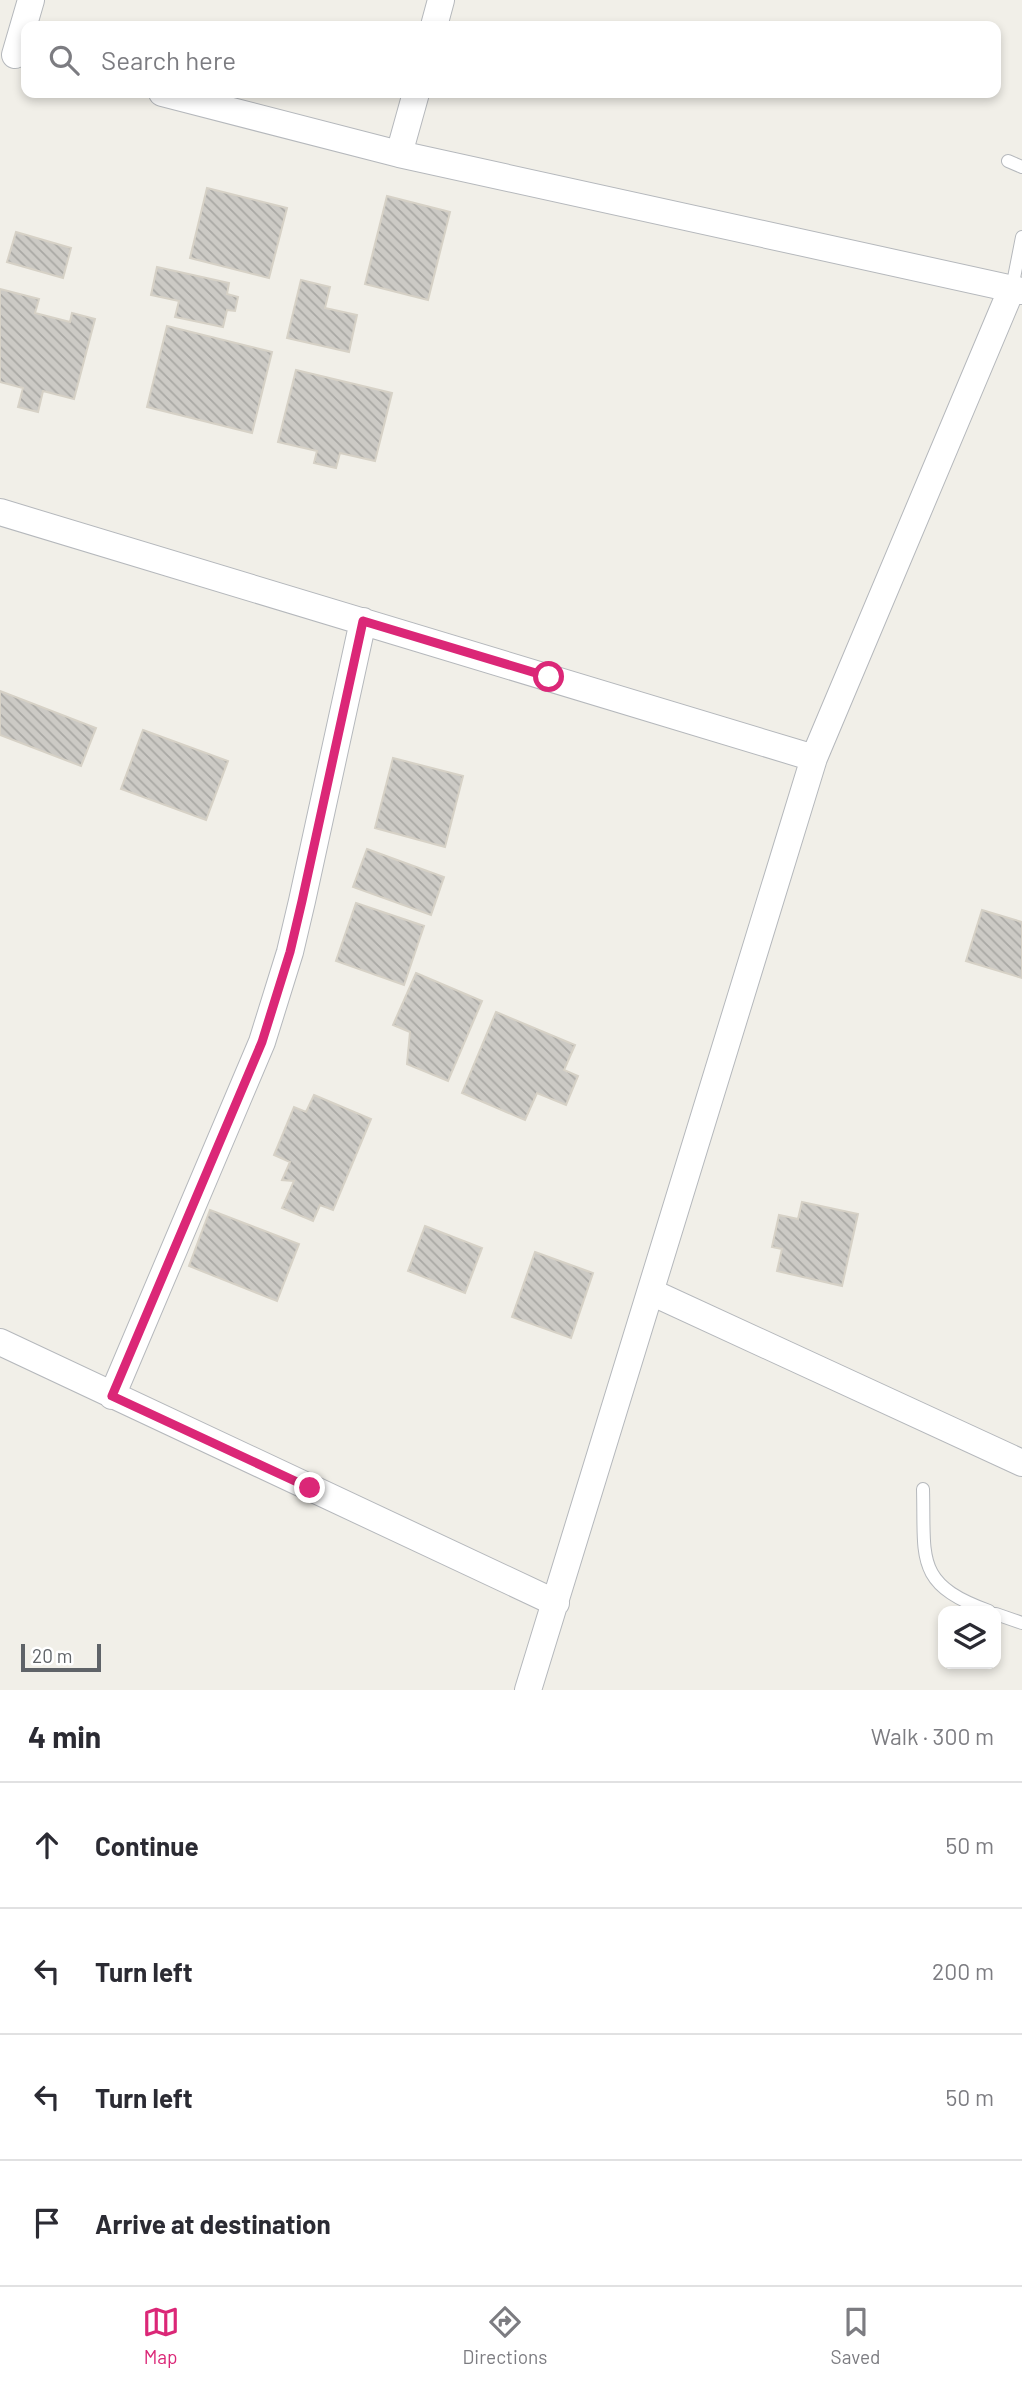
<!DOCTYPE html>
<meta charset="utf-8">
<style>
body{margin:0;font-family:Barlow,sans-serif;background:#f7f7f7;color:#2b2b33}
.controls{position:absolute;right:21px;bottom:21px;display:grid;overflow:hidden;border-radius:14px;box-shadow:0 4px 10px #0003}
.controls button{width:63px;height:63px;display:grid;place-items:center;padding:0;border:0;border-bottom:2px solid #e1e1e2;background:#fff;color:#2b2b33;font:35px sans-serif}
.scale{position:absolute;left:21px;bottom:18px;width:80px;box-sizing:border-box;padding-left:7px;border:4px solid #5f6368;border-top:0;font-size:19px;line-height:24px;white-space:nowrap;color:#5f6368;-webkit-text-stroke:5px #fff;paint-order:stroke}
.stop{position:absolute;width:21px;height:21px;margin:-16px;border:5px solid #db2777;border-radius:50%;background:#fff}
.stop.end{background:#db2777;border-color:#fff;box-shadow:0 2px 7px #0008}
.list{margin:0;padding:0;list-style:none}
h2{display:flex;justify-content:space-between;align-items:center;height:91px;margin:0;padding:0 28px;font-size:30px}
h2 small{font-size:23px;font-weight:400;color:#7c7c81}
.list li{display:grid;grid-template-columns:46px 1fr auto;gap:21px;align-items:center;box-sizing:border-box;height:126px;padding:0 28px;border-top:2px solid #e1e1e2}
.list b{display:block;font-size:26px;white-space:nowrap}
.list em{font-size:23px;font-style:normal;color:#7c7c81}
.icon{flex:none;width:38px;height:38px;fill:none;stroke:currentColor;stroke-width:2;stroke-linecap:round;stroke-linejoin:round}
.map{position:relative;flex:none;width:1022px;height:1690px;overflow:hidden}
.search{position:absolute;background:#fff;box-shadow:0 4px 10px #0003;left:21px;right:21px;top:21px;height:77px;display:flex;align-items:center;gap:18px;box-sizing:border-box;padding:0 24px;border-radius:14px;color:#7c7c81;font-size:26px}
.sheet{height:595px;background:#fff}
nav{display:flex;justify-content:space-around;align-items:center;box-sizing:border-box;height:98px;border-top:2px solid #e1e1e2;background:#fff;font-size:19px;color:#7c7c81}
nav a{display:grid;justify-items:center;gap:4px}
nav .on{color:#db2777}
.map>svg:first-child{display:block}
</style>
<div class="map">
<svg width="1022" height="1690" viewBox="0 0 1022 1690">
<defs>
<pattern id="building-back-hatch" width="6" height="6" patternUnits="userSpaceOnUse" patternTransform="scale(1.75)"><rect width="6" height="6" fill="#cccac5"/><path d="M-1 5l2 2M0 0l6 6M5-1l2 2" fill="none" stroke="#a9a8a4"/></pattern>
</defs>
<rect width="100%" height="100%" fill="#f1efe8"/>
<path fill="url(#building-back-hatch)" stroke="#d6d1c6" stroke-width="2" d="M207,188L287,208L269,278L190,258Z
M387,196L450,212L428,300L365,284Z
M16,232L71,248L63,278L7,262Z
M157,267L229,283L227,294L238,297L235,311L227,310L223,327L175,317L179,301L151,295Z
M301,280L330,287L325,308L357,315L349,352L287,338Z
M0,289L39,299L35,313L70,322L72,313L95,319L74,399L43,391L38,412L18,407L23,388L0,382Z
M167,326L272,352L252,433L147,407Z
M296,370L392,393L375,461L340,453L336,468L314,463L317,451L278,442Z
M0,691L96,728L81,766L0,735Z
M143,730L228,761L206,820L121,789Z
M393,758L463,776L445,847L375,828Z
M367,849L444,877L431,915L353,887Z
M356,903L424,926L404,985L336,961Z
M982,910L1022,922V978L966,961Z
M416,973L482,1001L448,1081L407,1064L410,1032L393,1025Z
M496,1012L575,1045L564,1070L578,1076L566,1105L537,1093L525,1120L462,1093Z
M314,1095L371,1119L333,1210L320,1205L313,1221L282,1208L294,1181L282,1180L290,1162L274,1155L294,1107L306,1112Z
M802,1202L858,1214L842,1286L777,1271L782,1249L772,1247L779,1215L798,1219Z
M210,1210L299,1244L277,1301L189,1266Z
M425,1226L482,1248L465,1293L408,1271Z
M535,1252L593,1273L571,1338L512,1317Z"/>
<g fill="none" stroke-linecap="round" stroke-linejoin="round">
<defs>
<path id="lane" d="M1008,161L1022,167
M1012,288L1022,237
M923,1489C925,1559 914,1584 989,1611
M996,1614L1022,1623"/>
<path id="street" d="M434,26L441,0
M15,55L31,0
M162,93L399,154L1022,291
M399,154L416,93
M0,512L814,758
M651,1292L1022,1463
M0,1342L556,1603
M112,1396L262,1042L290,952L302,901L363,621
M528,1690L814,758L1012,288"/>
</defs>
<use href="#lane" stroke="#b5b8bc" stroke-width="14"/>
<use href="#street" stroke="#b5b8bc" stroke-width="28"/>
<use href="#lane" stroke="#fff" stroke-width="12"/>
<use href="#street" stroke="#fff" stroke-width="26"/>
</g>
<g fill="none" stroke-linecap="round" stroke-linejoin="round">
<path stroke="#db2777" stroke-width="9" d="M310,1488L112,1396L262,1042L290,952L302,901L363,621L549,677"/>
</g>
</svg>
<div class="controls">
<button><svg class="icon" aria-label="layers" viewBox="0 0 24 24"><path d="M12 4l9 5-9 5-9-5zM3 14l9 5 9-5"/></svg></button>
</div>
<div class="scale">20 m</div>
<div class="stop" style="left:549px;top:677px"></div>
<div class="stop end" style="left:310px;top:1488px"></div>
<div class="search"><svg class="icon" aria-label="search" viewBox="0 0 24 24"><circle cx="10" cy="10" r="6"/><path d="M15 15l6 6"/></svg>Search here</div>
</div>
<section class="sheet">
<h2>4 min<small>Walk · 300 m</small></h2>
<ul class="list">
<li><svg class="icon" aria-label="ahead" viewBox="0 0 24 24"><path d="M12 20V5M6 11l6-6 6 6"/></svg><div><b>Continue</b></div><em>50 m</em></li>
<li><svg class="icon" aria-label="left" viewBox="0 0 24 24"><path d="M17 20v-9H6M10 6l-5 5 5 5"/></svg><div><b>Turn left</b></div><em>200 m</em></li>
<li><svg class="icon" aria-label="left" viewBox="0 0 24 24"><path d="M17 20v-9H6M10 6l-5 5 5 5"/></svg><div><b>Turn left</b></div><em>50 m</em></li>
<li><svg class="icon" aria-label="arrive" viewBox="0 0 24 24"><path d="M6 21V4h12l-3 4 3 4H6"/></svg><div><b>Arrive at destination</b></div></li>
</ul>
</section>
<nav>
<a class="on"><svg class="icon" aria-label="map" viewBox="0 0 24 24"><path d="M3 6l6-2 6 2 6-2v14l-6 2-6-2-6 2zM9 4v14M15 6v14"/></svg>Map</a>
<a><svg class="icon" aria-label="directions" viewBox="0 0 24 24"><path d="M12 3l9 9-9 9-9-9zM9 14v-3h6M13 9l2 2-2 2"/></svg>Directions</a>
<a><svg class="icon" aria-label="saved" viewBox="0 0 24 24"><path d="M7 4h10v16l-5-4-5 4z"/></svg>Saved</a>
</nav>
